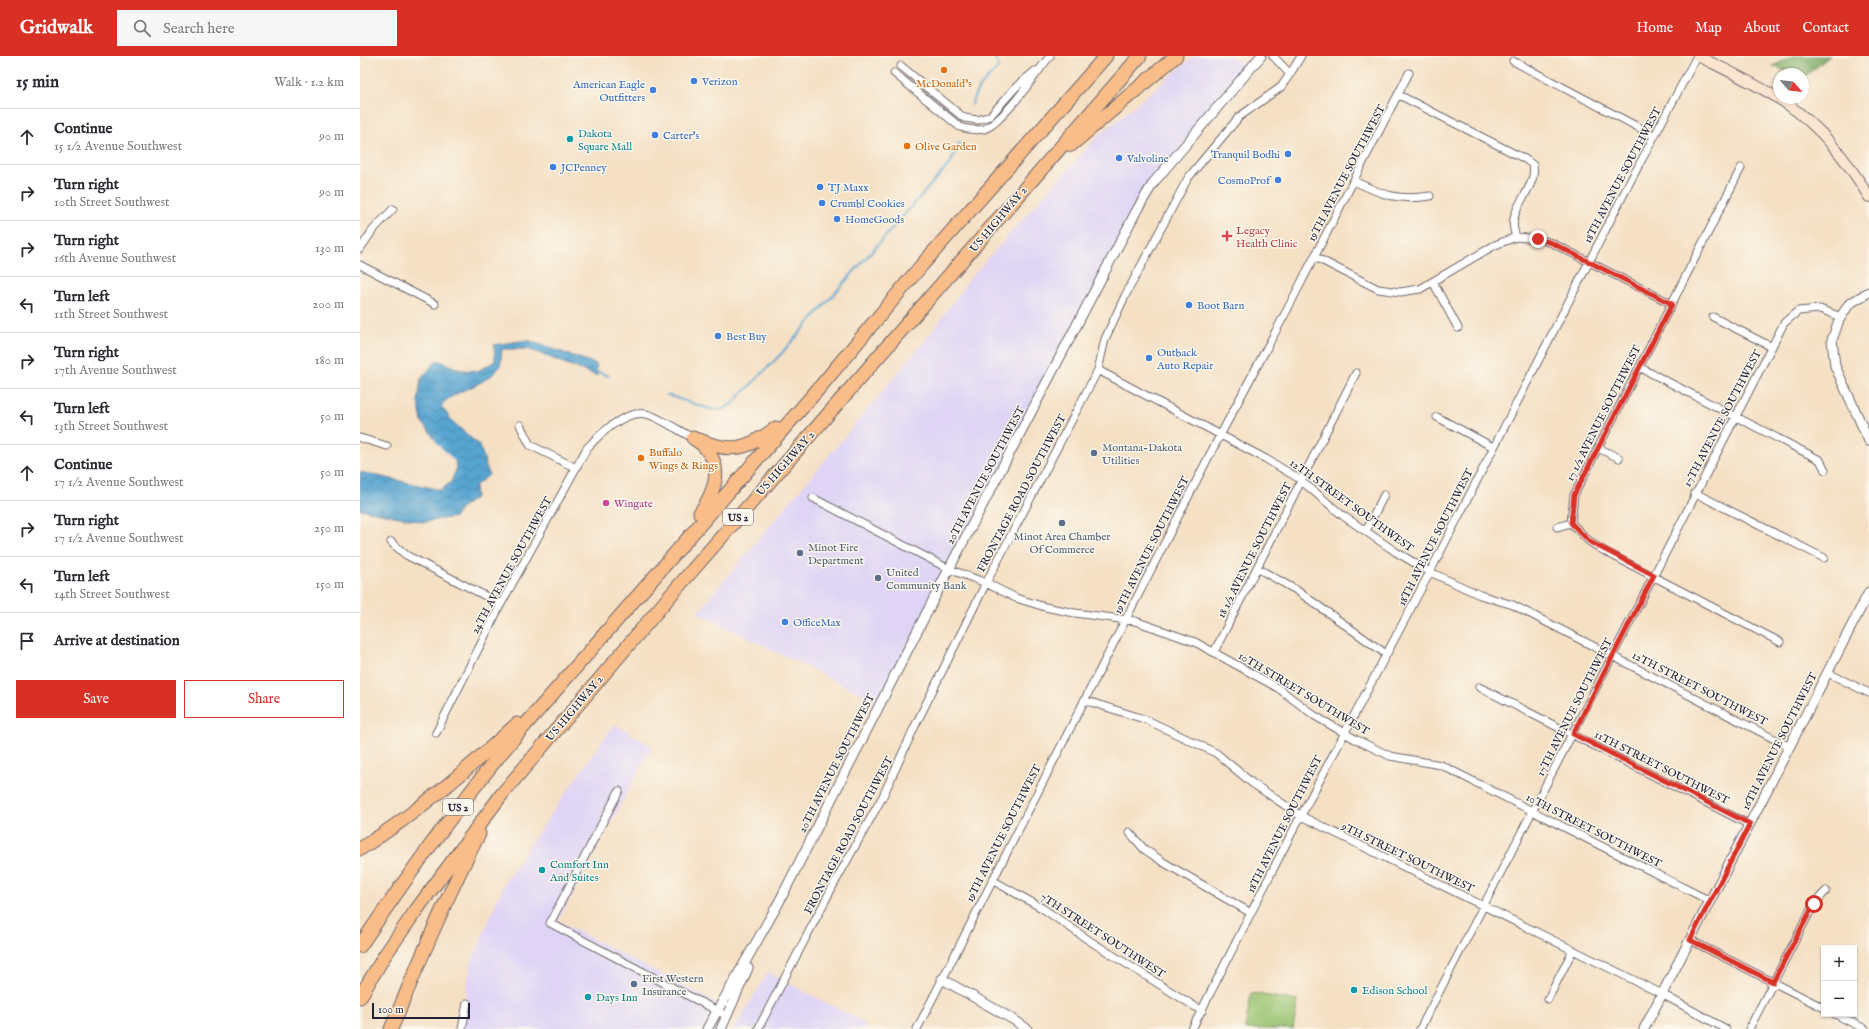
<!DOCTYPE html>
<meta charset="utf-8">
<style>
body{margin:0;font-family:"IM FELL English",serif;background:#f7f7f7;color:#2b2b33}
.controls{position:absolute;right:12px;bottom:12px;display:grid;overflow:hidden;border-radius:0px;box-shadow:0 1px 3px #0004}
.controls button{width:36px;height:36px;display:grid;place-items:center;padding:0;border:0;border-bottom:1px solid #e1e1e2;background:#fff;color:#2b2b33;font:20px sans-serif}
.compass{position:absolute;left:1413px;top:12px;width:36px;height:36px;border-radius:50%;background:#fff;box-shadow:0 1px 3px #0004;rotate:117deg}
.scale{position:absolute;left:12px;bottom:10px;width:98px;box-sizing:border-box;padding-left:4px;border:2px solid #22223b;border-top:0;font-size:11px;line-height:14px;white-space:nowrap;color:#22223b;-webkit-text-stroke:3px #fbf7ec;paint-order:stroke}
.stop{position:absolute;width:12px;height:12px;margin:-9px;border:3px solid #d93025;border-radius:50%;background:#fff}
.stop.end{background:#d93025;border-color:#fff;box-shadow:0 1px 4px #0008}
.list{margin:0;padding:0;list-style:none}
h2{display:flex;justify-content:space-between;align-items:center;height:52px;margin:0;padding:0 16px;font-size:17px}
h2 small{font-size:13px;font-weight:400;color:#7c7c81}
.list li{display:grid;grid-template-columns:26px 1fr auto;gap:12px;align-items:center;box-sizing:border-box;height:56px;padding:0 16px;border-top:1px solid #e1e1e2}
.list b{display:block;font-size:15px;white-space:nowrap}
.list p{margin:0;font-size:13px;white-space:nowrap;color:#7c7c81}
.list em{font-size:13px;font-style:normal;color:#7c7c81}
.actions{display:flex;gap:8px;padding:12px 16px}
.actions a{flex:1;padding:9px 0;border:1px solid #d93025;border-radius:0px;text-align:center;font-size:14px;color:#d93025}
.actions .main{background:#d93025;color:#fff}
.icon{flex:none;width:22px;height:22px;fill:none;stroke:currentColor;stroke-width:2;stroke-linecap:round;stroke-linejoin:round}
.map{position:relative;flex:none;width:1509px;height:973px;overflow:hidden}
header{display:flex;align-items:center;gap:24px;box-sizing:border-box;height:56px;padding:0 20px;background:#d93025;color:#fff}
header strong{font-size:19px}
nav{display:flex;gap:22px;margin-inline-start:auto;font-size:14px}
.search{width:280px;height:36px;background:#f7f7f7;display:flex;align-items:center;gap:10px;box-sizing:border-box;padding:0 14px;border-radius:0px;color:#7c7c81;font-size:15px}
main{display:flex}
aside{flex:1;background:#fff}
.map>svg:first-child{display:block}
</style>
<header>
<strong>Gridwalk</strong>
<div class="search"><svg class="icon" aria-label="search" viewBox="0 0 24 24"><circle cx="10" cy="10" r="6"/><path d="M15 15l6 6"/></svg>Search here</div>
<nav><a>Home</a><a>Map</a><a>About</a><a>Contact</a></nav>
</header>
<main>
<aside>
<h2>15 min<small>Walk · 1.2 km</small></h2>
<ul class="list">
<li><svg class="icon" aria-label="ahead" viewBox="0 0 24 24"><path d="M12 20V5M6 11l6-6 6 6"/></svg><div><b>Continue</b><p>15 1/2 Avenue Southwest</p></div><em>90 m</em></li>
<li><svg class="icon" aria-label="right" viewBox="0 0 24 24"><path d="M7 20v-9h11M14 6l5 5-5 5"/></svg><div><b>Turn right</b><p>10th Street Southwest</p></div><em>90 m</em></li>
<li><svg class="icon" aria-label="right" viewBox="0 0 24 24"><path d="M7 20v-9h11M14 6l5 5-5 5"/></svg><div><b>Turn right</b><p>16th Avenue Southwest</p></div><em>130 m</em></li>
<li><svg class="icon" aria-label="left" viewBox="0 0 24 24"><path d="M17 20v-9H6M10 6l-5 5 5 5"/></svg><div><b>Turn left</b><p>11th Street Southwest</p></div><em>200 m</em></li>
<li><svg class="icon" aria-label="right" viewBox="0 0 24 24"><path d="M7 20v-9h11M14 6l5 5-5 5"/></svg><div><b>Turn right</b><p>17th Avenue Southwest</p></div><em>180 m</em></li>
<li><svg class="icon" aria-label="left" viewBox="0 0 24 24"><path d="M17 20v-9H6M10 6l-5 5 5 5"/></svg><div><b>Turn left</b><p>13th Street Southwest</p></div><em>50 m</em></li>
<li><svg class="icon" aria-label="ahead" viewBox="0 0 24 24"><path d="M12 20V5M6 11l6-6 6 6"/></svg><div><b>Continue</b><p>17 1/2 Avenue Southwest</p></div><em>50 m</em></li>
<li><svg class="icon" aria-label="right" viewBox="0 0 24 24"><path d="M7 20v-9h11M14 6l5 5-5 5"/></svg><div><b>Turn right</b><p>17 1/2 Avenue Southwest</p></div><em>250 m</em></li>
<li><svg class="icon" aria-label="left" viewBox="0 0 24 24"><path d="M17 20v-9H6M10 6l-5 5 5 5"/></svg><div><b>Turn left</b><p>14th Street Southwest</p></div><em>150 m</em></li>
<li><svg class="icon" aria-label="arrive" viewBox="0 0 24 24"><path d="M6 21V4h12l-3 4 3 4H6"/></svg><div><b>Arrive at destination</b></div></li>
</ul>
<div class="actions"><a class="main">Save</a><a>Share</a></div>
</aside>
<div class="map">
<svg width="1509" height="973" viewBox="0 0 1509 973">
<defs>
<pattern id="forest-crowns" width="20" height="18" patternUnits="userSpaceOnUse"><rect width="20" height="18" fill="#7aa861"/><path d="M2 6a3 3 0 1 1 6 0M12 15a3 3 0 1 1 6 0" fill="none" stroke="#648851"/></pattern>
<pattern id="water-waves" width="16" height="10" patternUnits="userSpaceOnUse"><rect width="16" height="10" fill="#57a4d0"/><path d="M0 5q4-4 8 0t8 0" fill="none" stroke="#4885aa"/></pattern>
</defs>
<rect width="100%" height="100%" fill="#fbf7ec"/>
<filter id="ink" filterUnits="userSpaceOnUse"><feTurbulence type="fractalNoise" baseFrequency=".025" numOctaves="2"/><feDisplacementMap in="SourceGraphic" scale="8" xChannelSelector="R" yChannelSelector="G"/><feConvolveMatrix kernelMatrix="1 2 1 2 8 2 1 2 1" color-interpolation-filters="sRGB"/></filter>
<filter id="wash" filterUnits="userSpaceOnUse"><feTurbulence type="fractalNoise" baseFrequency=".012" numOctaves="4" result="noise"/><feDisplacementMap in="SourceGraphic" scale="16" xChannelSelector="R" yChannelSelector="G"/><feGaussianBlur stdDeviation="0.9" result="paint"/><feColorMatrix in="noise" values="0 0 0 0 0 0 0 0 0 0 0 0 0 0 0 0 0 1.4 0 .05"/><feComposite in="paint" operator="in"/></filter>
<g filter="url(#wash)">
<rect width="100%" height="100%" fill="#f5e0c4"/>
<path fill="#dfd4f5" d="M834,0H873L887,14L794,123L520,647L337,557L568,281L611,221L736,82Z
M254,668L292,690L198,865L357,947L343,973H101L110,910L146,823Z
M408,916L506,968L504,973H374Z"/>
<path fill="url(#forest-crowns)" stroke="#4e654e" d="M1433,0H1470L1443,22V18H1432L1413,10Z"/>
<path fill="#98c26e" stroke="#5d7254" d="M891,937L938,945L933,973H885Z"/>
<path fill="url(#water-waves)" stroke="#3c6386" d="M167,284L236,308L237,320L168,293H142C141,298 142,305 140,309C128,331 93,333 81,350L93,366L120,390L129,419L115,430L116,441L101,452L95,461L64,466L0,453V416L81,434L91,426L96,414L95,404L78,387L62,366L58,345L61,323L77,304L101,314L118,315L135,305L134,289Z"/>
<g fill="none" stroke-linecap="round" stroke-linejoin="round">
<path stroke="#57a4d0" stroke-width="2" d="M612,49C614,33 628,22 639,11L634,0
M234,315L249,320
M307,339L350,353L361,354L372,348L421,298L591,106L600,86
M76,383L77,386L97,406"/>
</g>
</g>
<g filter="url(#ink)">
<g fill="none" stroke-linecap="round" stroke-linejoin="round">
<defs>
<path id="minor" d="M913,0L930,18
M1153,5L1295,80
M541,10L604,62L618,64L630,60L657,30L675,15
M534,17L600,71C607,73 617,75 624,73C643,67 676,17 690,0
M1039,39L1165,103L1173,109C1177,129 1158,143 1154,162C1152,168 1154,175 1156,181
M1381,112L1214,439L1211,467L1230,486L1246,496L1420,586
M994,125C1023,139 1037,145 1070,140
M0,193L13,174L33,153
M955,201L1018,233L1040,236L1060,233L1135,189L1156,181L1178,183L1192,187L1312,248
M0,209L75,248
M1073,226L1098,272
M1353,261L1412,291
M1279,311L1460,404L1465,414
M738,314L906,403L938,422L982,459L1036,496L1070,516L1120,539L1153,549L1430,691
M1077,361L1133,391
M160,369L170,389L216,412
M0,382L27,390
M1238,392L1259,402
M1335,437L1464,502
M453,442L589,513L626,527L656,542L685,551L715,557L775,565L835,586L918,632L955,660L995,683L1030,700L1081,709L1350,845
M1197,471L1211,467
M1006,475L1024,439
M31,486L46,499L141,548
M897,512L936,534L1026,598
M854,596L996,317
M1468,617L1509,637
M1119,631L1390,769
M724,644L787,664L856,697L892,727L941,760L1302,938L1366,973
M76,677L141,548L227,392C240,378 265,354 286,358C295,359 323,377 333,382
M259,735L190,867L367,960
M769,776L784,793L803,806L891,857
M632,824L682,852L730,885L842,955
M1330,884L1464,952
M1188,943L1213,894
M1475,958L1505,973
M102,973L107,947
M398,973L474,828L523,740L555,670L626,527L738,314L745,283L765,240L828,122L879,61L921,31L930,18L941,0
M557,973L848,402L926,256L1049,17
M832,973L927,786L1070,516L1271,124L1337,0
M1060,973L1424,267L1438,255L1460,253L1481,261
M1389,973L1454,848L1466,835"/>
<path id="tertiary" d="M1509,236L1489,248L1479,264L1472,284L1475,310L1509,385
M582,923L654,964L667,973
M347,973L418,848L589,513L778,152L794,126L901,0
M361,973L388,912
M1284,973L1509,536"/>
<path id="secondary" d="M1338,0C1368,15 1399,29 1427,48C1462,72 1488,105 1509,141"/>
<path id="motorway" d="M711,89L816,0
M333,382C338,385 344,389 347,394C364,415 353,438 340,457
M339,384C372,398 388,393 416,372
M0,793C57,757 107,714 157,668
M0,890C48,819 98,749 153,683L460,331L561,210L746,0
M0,941L25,899L57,853L142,738L310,540L780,0
M31,973C59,907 86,841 119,778"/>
</defs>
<use href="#minor" stroke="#6c646b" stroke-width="9"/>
<use href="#tertiary" stroke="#6c646b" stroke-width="11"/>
<use href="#secondary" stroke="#6c646b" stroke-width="12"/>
<use href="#motorway" stroke="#6c646b" stroke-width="15"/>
<use href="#minor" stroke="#fff" stroke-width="7"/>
<use href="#tertiary" stroke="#fff" stroke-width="9"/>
<use href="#secondary" stroke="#fce5d0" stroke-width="10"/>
<use href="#motorway" stroke="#f8bd89" stroke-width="13"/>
</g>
</g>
<g fill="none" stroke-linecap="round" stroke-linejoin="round" filter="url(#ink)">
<path stroke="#d93025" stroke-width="5" d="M1178,183L1192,187L1312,248L1214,439L1211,467L1230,486L1294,519L1213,678L1390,768L1330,884L1413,926L1454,848"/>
</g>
<g fill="#e8710a" stroke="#fbf7ec" stroke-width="1.5">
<circle cx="584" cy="14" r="4"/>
<circle cx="547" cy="90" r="4"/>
<circle cx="281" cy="402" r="4"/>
</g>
<g fill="#3f7fe0" stroke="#fbf7ec" stroke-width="1.5">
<circle cx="334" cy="25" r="4"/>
<circle cx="293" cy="34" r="4"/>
<circle cx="295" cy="79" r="4"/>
<circle cx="928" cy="98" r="4"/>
<circle cx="759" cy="102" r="4"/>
<circle cx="193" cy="111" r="4"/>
<circle cx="918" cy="124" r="4"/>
<circle cx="460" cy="131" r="4"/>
<circle cx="462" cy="147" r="4"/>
<circle cx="477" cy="163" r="4"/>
<circle cx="829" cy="249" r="4"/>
<circle cx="358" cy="280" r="4"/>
<circle cx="789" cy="302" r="4"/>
<circle cx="425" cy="566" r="4"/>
</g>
<g fill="#0f9aa8" stroke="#fbf7ec" stroke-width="1.5">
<circle cx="210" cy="83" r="4"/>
<circle cx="182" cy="814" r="4"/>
<circle cx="994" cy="934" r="4"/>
<circle cx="228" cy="941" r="4"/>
</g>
<path fill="#e0444e" stroke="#fbf7ec" stroke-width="1.5" d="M865 174h4v4h4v4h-4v4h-4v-4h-4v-4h4z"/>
<g fill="#5c6f8a" stroke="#fbf7ec" stroke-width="1.5">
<circle cx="734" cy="397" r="4"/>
<circle cx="702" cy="467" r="4"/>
<circle cx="440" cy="497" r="4"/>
<circle cx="518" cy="522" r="4"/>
<circle cx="274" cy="928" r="4"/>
</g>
<circle fill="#d1479c" stroke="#fbf7ec" stroke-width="1.5" cx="246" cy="447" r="4"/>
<g text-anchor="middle" stroke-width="3" stroke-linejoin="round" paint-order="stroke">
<g fill="#fbf7ec" stroke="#636270" stroke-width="1">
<rect x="363" y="453" width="30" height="16" rx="3"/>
<rect x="83" y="743" width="30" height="16" rx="3"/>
</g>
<g font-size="10" font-weight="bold" fill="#22223b">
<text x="378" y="465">US 2</text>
<text x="98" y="755">US 2</text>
</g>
<g font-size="11" fill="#366cbe" stroke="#fbf7ec" text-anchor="start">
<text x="342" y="29">Verizon</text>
<text x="285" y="32" text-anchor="end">American Eagle<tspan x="285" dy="13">Outfitters</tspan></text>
<text x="303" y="83">Carter's</text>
<text x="920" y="102" text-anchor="end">Tranquil Bodhi</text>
<text x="767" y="106">Valvoline</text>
<text x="201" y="115">JCPenney</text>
<text x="910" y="128" text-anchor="end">CosmoProf</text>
<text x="468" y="135">TJ Maxx</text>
<text x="470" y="151">Crumbl Cookies</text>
<text x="485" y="167">HomeGoods</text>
<text x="837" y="253">Boot Barn</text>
<text x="366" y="284">Best Buy</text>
<text x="797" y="300">Outback<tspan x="797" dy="13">Auto Repair</tspan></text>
<text x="433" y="570">OfficeMax</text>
</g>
<g font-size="11" fill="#c56008" stroke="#fbf7ec" text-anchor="start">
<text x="584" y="31" text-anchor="middle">McDonald's</text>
<text x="555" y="94">Olive Garden</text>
<text x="289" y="400">Buffalo<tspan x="289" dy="13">Wings &amp; Rings</tspan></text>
</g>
<g font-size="11" fill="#0d838f" stroke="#fbf7ec" text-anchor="start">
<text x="218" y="81">Dakota<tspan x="218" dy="13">Square Mall</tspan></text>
<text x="190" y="812">Comfort Inn<tspan x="190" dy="13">And Suites</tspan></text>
<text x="1002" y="938">Edison School</text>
<text x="236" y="945">Days Inn</text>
</g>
<g font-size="11" fill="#22223b" stroke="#fbf7ec">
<text transform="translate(986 117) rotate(-62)" y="4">19TH AVENUE SOUTHWEST</text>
<text transform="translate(1262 119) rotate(-62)" y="4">18TH AVENUE SOUTHWEST</text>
<text transform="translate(638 163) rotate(-50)" y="4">US HIGHWAY 2</text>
<text transform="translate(1243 357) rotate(-63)" y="4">17 1/2 AVENUE SOUTHWEST</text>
<text transform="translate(1362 362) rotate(-62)" y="4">17TH AVENUE SOUTHWEST</text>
<text transform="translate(425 407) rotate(-49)" y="4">US HIGHWAY 2</text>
<text transform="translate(625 419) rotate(-62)" y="4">20TH AVENUE SOUTHWEST</text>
<text transform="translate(661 437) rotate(-62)" y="4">FRONTAGE ROAD SOUTHWEST</text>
<text transform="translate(992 449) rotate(36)" y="4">12TH STREET SOUTHWEST</text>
<text transform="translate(1075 481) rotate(-63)" y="4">18TH AVENUE SOUTHWEST</text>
<text transform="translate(791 489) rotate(-63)" y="4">19TH AVENUE SOUTHWEST</text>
<text transform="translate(894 494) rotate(-63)" y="4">18 1/2 AVENUE SOUTHWEST</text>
<text transform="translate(151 509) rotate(-61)" y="4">24TH AVENUE SOUTHWEST</text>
<text transform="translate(1340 632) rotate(27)" y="4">12TH STREET SOUTHWEST</text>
<text transform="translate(944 637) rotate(31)" y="4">10TH STREET SOUTHWEST</text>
<text transform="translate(1214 651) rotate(-63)" y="4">17TH AVENUE SOUTHWEST</text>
<text transform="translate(214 652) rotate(-50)" y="4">US HIGHWAY 2</text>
<text transform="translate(1419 685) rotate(-63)" y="4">16TH AVENUE SOUTHWEST</text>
<text transform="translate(476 707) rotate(-63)" y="4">20TH AVENUE SOUTHWEST</text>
<text transform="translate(1302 711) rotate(27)" y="4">11TH STREET SOUTHWEST</text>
<text transform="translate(924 768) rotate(-63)" y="4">18TH AVENUE SOUTHWEST</text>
<text transform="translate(1234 774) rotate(27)" y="4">10TH STREET SOUTHWEST</text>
<text transform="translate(643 777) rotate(-63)" y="4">19TH AVENUE SOUTHWEST</text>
<text transform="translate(488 779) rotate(-62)" y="4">FRONTAGE ROAD SOUTHWEST</text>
<text transform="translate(1048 801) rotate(26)" y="4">9TH STREET SOUTHWEST</text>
<text transform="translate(743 879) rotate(33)" y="4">7TH STREET SOUTHWEST</text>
</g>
<g font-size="11" fill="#be3a42" stroke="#fbf7ec" text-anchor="start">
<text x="876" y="178">Legacy<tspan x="876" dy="13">Health Clinic</tspan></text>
</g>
<g font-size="11" fill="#4e5e75" stroke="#fbf7ec" text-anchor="start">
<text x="742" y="395">Montana-Dakota<tspan x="742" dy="13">Utilities</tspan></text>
<text x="702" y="484" text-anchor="middle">Minot Area Chamber<tspan x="702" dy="13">Of Commerce</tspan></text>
<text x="448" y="495">Minot Fire<tspan x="448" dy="13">Department</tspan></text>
<text x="526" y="520">United<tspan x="526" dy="13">Community Bank</tspan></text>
<text x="282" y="926">First Western<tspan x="282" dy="13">Insurance</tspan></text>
</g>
<g font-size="11" fill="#b23c85" stroke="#fbf7ec" text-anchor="start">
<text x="254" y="451">Wingate</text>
</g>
</g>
</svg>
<div class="controls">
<button>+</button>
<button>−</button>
</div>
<svg class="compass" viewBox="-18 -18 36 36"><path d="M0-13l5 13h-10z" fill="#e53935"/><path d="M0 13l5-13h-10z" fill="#7c7c81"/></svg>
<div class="scale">100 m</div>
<div class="stop" style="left:1454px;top:848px"></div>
<div class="stop end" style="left:1178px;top:183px"></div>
</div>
</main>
